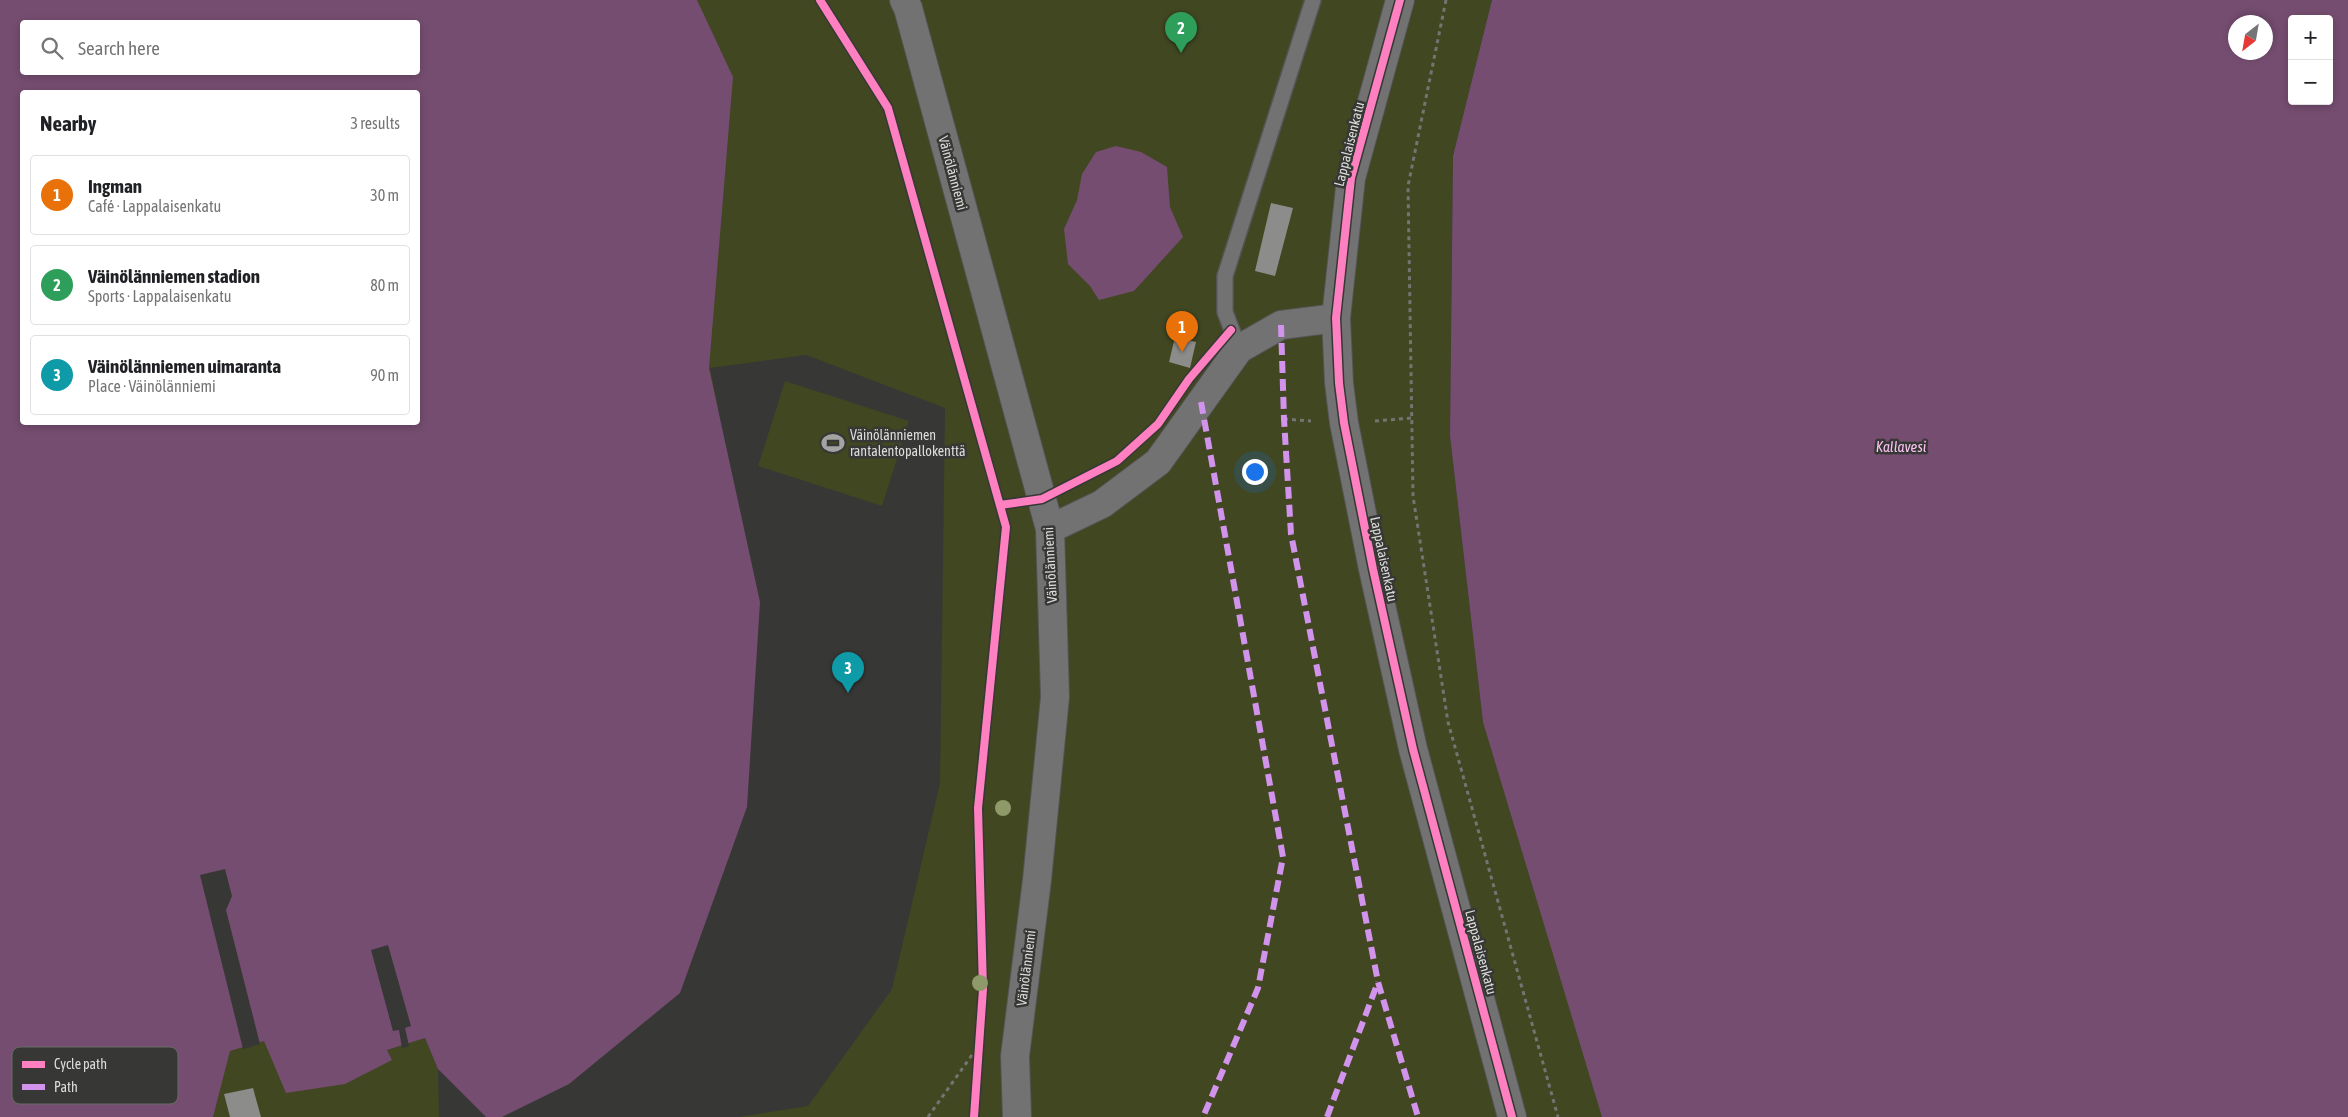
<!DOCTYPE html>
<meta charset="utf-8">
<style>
body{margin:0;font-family:"Asap Condensed",sans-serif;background:#f6f6f6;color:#202124}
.controls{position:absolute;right:15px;top:15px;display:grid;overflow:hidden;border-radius:5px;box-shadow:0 2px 8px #0003}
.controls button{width:45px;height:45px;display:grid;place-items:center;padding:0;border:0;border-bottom:1px solid #e0e0e0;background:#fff;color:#202124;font:25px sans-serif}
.compass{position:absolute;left:2228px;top:15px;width:45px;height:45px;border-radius:50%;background:#fff;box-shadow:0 2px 8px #0003;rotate:211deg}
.you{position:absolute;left:1254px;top:471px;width:18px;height:18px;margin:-12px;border:4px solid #fff;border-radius:50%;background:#1a73e8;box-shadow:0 0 0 8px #1a73e833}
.badge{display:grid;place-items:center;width:32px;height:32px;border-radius:50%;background:#2563eb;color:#fff;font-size:16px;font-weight:700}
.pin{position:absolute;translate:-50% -41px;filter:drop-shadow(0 1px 2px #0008)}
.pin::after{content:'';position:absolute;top:26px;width:18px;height:15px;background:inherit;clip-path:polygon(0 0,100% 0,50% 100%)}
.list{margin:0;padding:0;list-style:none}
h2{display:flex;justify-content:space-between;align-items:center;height:65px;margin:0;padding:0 20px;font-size:21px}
h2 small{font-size:16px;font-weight:400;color:#757577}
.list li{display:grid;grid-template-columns:32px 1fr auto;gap:15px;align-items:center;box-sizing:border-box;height:80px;margin:0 10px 10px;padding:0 10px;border:1px solid #e0e0e0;border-radius:5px}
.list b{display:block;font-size:19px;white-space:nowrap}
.list p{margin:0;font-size:16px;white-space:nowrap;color:#757577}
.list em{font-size:16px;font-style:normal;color:#757577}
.icon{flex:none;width:28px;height:28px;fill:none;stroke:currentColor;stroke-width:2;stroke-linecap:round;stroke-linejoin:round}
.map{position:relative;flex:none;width:2348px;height:1117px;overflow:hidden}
.search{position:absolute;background:#fff;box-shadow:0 2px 8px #0003;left:20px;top:20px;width:400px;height:55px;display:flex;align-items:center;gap:12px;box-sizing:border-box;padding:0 18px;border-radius:5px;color:#757577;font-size:19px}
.panel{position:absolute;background:#fff;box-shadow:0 2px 8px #0003;left:20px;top:90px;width:400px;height:335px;border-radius:5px}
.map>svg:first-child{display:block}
</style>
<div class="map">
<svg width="2348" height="1117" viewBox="0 0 2348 1117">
<rect width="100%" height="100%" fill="#373736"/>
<path fill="#404721" d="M424,0H1492L1453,156L1450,436L1483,722L1759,1117H738L808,1106L892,989L940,783L945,408L806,355L710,368L719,414Z
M785,381L909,421L882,506L758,466Z
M425,1038L438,1069L439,1117H213L229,1051L264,1040L392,1060L386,1050Z"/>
<path fill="#754d70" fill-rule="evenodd" d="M0,0H697L733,77L709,368L760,602L747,807L680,993L569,1084L502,1117H486L438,1069L425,1038L387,1050L392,1060L345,1084L286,1093L264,1041L230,1051L213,1117H0ZM22,22H418V72H22ZM22,92H418V422H22Z
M1492,0H2348V1117H1602L1483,722L1450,436L1453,156ZM2292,19H2329V101H2292ZM2266,22V52H2236V22Z
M1116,146L1141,152L1167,167L1170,207L1183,237L1134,291L1099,300L1090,286L1068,264L1064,229L1077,200L1082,174L1096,152Z"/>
<path fill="#373736" d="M225,869L232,896L226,910L260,1044L243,1049L200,875Z
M388,945L411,1026L405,1028L409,1046L402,1048L399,1030L393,1031L371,950Z"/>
<path fill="#8c8c8b" d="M1271,203L1293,208L1275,276L1255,271Z
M1175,337L1196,342L1190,368L1169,362Z
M253,1088L261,1117H230L224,1094Z"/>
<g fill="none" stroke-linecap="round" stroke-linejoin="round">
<defs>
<path id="lane" d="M1239,349L1225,312V276L1313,0"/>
<path id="street" d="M904,0L908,8L1050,529L1055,697L1037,880L1015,1056L1017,1117
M1400,0L1351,178L1336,318L1339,383L1344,423L1373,569L1413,749L1512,1117
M1050,529L1102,504L1158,462L1239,349L1281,325L1336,318"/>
</defs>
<use href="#lane" stroke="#545454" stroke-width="18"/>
<use href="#street" stroke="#545454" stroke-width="30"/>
<path stroke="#747473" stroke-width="3" stroke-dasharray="4 4" stroke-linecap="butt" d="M1446,0L1408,186L1413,496L1448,722L1558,1117
M1284,419L1311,421
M1375,421L1412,418
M928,1117L979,1045"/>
<use href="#lane" stroke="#727272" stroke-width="15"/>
<use href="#street" stroke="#727272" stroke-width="28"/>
<path stroke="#d193ec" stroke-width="6" stroke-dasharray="12 6" stroke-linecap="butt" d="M1281,325L1284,419L1291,534L1378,982L1418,1117
M1201,402L1283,857L1258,988L1203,1117
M1327,1117L1378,982"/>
<defs>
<path id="cycleway" d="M820,0L888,108L1006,527L978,808L983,989L974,1117
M1400,0L1351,178L1336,318L1339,383L1344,423L1373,569L1413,749L1512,1117
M1000,505L1042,499L1117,461L1158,424L1189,379L1231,330"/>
</defs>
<use href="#cycleway" stroke="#373835" stroke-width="11"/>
<use href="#cycleway" stroke="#ff80c0" stroke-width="8"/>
</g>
<g fill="#8f9a6a">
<circle cx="1003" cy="808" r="8"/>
<circle cx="980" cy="983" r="8"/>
</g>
<defs>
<symbol id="stadium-bare" viewBox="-9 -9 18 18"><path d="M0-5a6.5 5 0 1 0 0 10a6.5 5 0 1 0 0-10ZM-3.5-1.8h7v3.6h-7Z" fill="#a3a4a2" stroke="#373835" stroke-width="2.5" paint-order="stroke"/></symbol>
</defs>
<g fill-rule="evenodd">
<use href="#stadium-bare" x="817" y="427" width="32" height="32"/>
</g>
<g text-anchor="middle" stroke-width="5" stroke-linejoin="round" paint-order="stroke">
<g font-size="14" fill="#dddedc" stroke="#373835">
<text transform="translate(1349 144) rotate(-76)" y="5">Lappalaisenkatu</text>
<text transform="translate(953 173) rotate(75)" y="5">Väinölänniemi</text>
<text transform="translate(1384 559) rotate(78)" y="5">Lappalaisenkatu</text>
<text transform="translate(1050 565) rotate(-93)" y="5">Väinölänniemi</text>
<text transform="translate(1481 952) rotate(75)" y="5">Lappalaisenkatu</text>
<text transform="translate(1026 968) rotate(-83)" y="5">Väinölänniemi</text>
</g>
<g font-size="14" fill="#dddedc" stroke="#373835" text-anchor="start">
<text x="850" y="440">Väinölänniemen<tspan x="850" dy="16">rantalentopallokenttä</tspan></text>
</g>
<g font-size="15" font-style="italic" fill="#fbc3f4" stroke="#373835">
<text x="1901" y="452">Kallavesi</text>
</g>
</g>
<rect x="12" y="1047" width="166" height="57" rx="8" fill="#373835" stroke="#696a67" stroke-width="1"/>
<rect x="22" y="1061" width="23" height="7" fill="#ff80c0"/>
<rect x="22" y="1084" width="23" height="6" fill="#d193ec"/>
<g font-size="14" fill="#dddedc">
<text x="54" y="1069">Cycle path</text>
<text x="54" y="1092">Path</text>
</g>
</svg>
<div class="controls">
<button>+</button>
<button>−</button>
</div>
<svg class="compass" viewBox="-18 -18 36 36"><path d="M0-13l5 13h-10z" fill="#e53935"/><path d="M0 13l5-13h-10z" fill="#757577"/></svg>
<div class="you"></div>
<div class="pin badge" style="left:1182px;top:352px;background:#e8710a">1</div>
<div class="pin badge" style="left:1181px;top:53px;background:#2e9e5b">2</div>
<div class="pin badge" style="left:848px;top:693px;background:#0f9aa8">3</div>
<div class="search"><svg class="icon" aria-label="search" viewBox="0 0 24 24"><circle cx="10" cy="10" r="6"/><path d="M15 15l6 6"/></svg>Search here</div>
<section class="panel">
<h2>Nearby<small>3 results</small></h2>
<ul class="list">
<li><span class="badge" style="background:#e8710a">1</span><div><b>Ingman</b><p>Café · Lappalaisenkatu</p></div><em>30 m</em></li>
<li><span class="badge" style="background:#2e9e5b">2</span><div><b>Väinölänniemen stadion</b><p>Sports · Lappalaisenkatu</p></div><em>80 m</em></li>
<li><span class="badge" style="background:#0f9aa8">3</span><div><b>Väinölänniemen uimaranta</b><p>Place · Väinölänniemi</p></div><em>90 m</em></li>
</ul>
</section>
</div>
